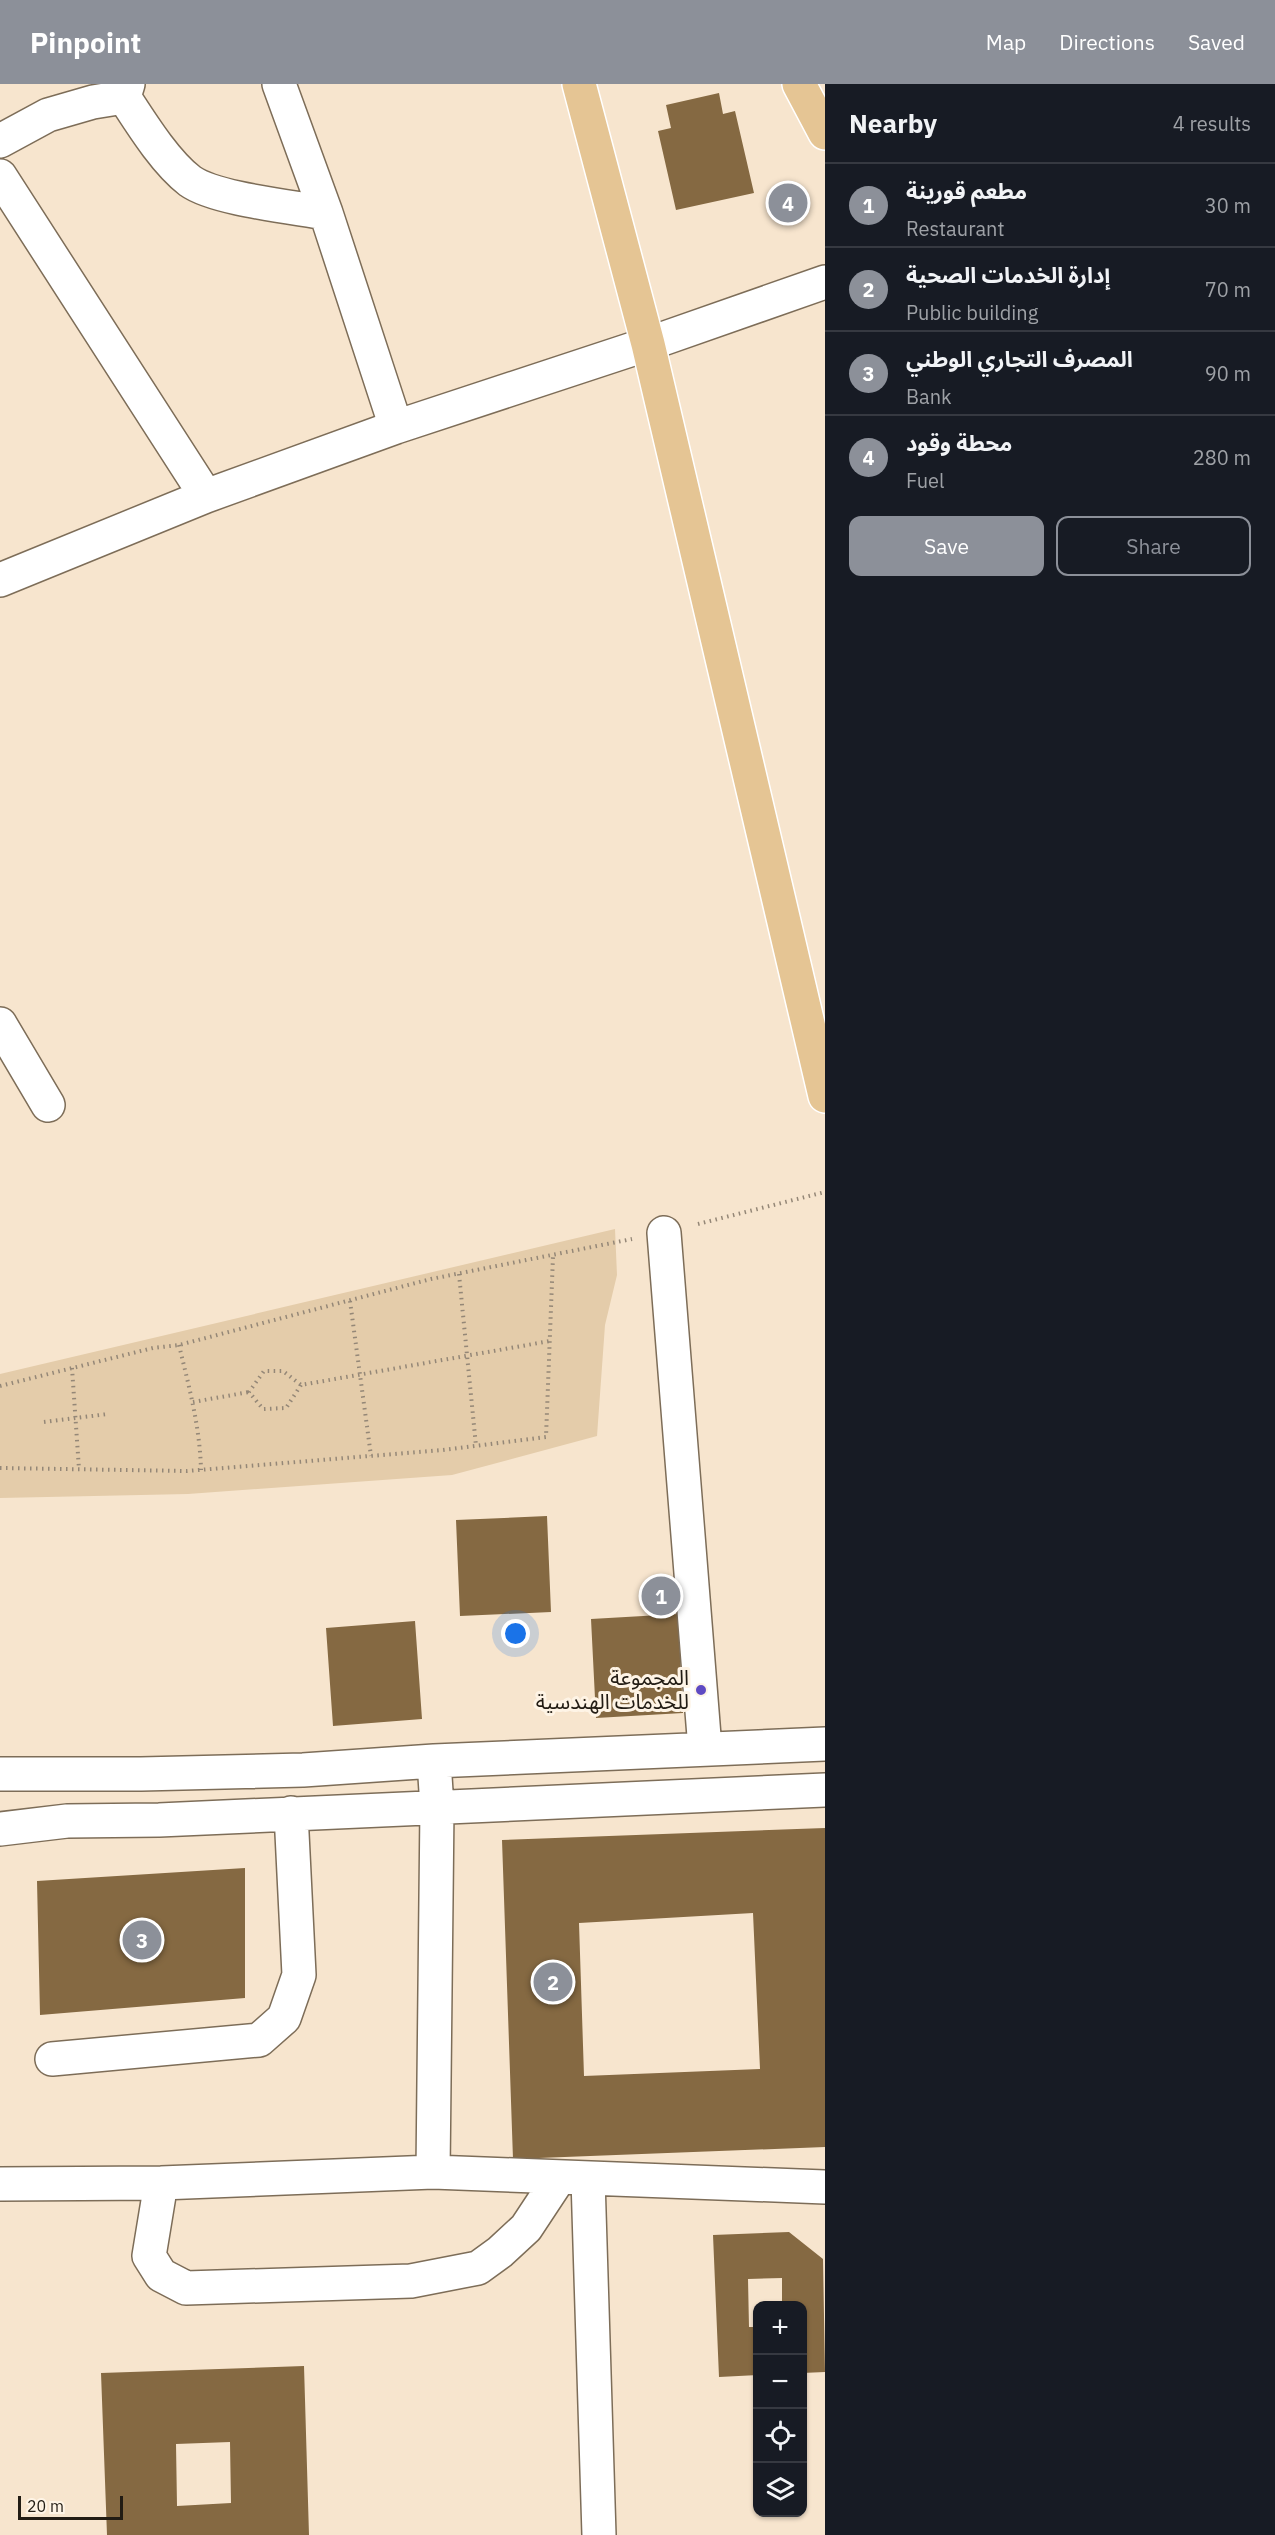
<!DOCTYPE html>
<meta charset="utf-8">
<style>
body{margin:0;font-family:"IBM Plex Sans","Noto Sans Arabic",sans-serif;background:#20242c;color:#f1f3f6}
.controls{position:absolute;right:18px;bottom:18px;display:grid;overflow:hidden;border-radius:12px;box-shadow:0 2px 4px #0004}
.controls button{width:54px;height:54px;display:grid;place-items:center;padding:0;border:0;border-bottom:2px solid #363941;background:#171b24;color:#f1f3f6;font:30px sans-serif}
.scale{position:absolute;left:18px;bottom:15px;width:105px;box-sizing:border-box;padding-left:6px;border:3px solid #221c14;border-top:0;font-size:16px;line-height:21px;white-space:nowrap;color:#221c14;-webkit-text-stroke:4px #fef4e6;paint-order:stroke}
.you{position:absolute;left:516px;top:1550px;width:21px;height:21px;margin:-15px;border:4px solid #fff;border-radius:50%;background:#1a73e8;box-shadow:0 0 0 9px #1a73e833}
.badge{display:grid;place-items:center;width:39px;height:39px;border-radius:50%;background:#8c9099;color:#fff;font-size:20px;font-weight:700}
.pin{position:absolute;translate:-50% -50%;border:3px solid #fff;box-shadow:0 2px 6px #0006}
.list{margin:0;padding:0;list-style:none}
h2{display:flex;justify-content:space-between;align-items:center;height:78px;margin:0;padding:0 24px;font-size:26px}
h2 small{font-size:20px;font-weight:400;color:#9ea1a6}
.list li{display:grid;grid-template-columns:39px 1fr auto;gap:18px;align-items:center;box-sizing:border-box;height:84px;padding:0 24px;border-top:2px solid #363941}
.list b{display:block;font-size:22px;white-space:nowrap}
.list p{margin:0;font-size:20px;white-space:nowrap;color:#9ea1a6}
.list em{font-size:20px;font-style:normal;color:#9ea1a6}
.actions{display:flex;gap:12px;padding:18px 24px}
.actions a{flex:1;padding:14px 0;border:2px solid #8c9099;border-radius:12px;text-align:center;font-size:21px;color:#8c9099}
.actions .main{background:#8c9099;color:#fff}
.icon{flex:none;width:33px;height:33px;fill:none;stroke:currentColor;stroke-width:2;stroke-linecap:round;stroke-linejoin:round}
.map{position:relative;flex:none;width:825px;height:2451px;overflow:hidden}
header{display:flex;align-items:center;gap:36px;box-sizing:border-box;height:84px;padding:0 30px;background:#8c9099;color:#fff}
header strong{font-size:28px}
nav{display:flex;gap:33px;margin-inline-start:auto;font-size:21px}
main{display:flex}
aside{flex:1;background:#171b24}
.map>svg:first-child{display:block}
</style>
<header>
<strong>Pinpoint</strong>
<nav><a>Map</a><a>Directions</a><a>Saved</a></nav>
</header>
<main>
<div class="map">
<svg width="825" height="2451" viewBox="0 0 825 2451">
<rect width="100%" height="100%" fill="#f7e5ce"/>
<path fill="#e4ccaa" d="M615,1145L617,1191L605,1241L597,1352L452,1391L188,1410L0,1414V1290Z"/>
<path fill="#856942" fill-rule="evenodd" d="M719,9L723,30L735,27L754,109L676,126L658,47L671,44L666,21Z
M547,1432L551,1528L460,1532L456,1436Z
M678,1530L683,1629L596,1634L591,1535Z
M415,1537L422,1635L333,1642L326,1544Z
M825,1744V2063L513,2075L502,1756ZM753,1829L760,1985L584,1992L579,1839Z
M245,1784V1914L40,1931L37,1797Z
M789,2148L823,2175L825,2288L802,2289V2222H782V2194L748,2195L749,2243H758V2291L719,2293L713,2151Z
M304,2282L309,2451H107L101,2289ZM230,2358L231,2419L177,2422L176,2360Z"/>
<g fill="none" stroke-linecap="round" stroke-linejoin="round">
<defs>
<path id="minor" d="M279,0L326,129L396,343
M124,13C141,39 165,78 190,97C215,115 293,123 326,129
M0,57L48,31L93,18L124,13L128,0
M0,92L206,412
M0,496L206,412L396,343L648,260L825,198
M0,940L48,1021
M664,1149L705,1665
M0,1690H141L303,1686L434,1677L825,1660
M0,1745L67,1737L159,1736L825,1706
M52,1975L259,1956L284,1934L299,1891L291,1729
M433,2088L825,2103
M588,2095L599,2451
M161,2099L149,2172L161,2191L186,2204L411,2197L478,2184L500,2168L526,2144L559,2094
M0,2100L161,2099L433,2088L437,1723L434,1677"/>
<path id="major" d="M579,0L648,260L825,1012
M799,0L825,49"/>
</defs>
<use href="#minor" stroke="#7d6d58" stroke-width="36"/>
<use href="#major" stroke="#fff" stroke-width="36"/>
<path stroke="#948777" stroke-width="4" stroke-dasharray="1.5 4.5" stroke-linecap="butt" d="M698,1140L825,1108
M459,1190L476,1362
M350,1217L371,1372
M179,1261C189,1303 200,1343 201,1386
M72,1284L79,1385
M301,1301L286,1324L263,1325L249,1308L264,1287H283L301,1301L550,1257
M0,1302L153,1264L179,1261L431,1195L632,1155
M193,1318L249,1308
M44,1338L108,1330
M0,1384L187,1387L443,1366L546,1353L553,1172"/>
<use href="#minor" stroke="#fff" stroke-width="33"/>
<use href="#major" stroke="#e5c594" stroke-width="33"/>
</g>
<circle fill="#5e4ac3" stroke="#fef4e6" stroke-width="2" cx="701" cy="1606" r="6"/>
<g text-anchor="middle" stroke-width="6" stroke-linejoin="round" paint-order="stroke">
<g font-size="21" fill="#221c14" stroke="#fef4e6" text-anchor="end">
<text x="689" y="1601">المجموعة<tspan x="689" dy="24">للخدمات الهندسية</tspan></text>
</g>
</g>
</svg>
<div class="controls">
<button>+</button>
<button>−</button>
<button><svg class="icon" aria-label="locate" viewBox="0 0 24 24"><circle cx="12" cy="12" r="6"/><path d="M12 2v4M12 18v4M2 12h4M18 12h4"/></svg></button>
<button><svg class="icon" aria-label="layers" viewBox="0 0 24 24"><path d="M12 4l9 5-9 5-9-5zM3 14l9 5 9-5"/></svg></button>
</div>
<div class="scale">20 m</div>
<div class="you"></div>
<div class="pin badge" style="left:661px;top:1512px">1</div>
<div class="pin badge" style="left:553px;top:1898px">2</div>
<div class="pin badge" style="left:142px;top:1856px">3</div>
<div class="pin badge" style="left:788px;top:119px">4</div>
</div>
<aside>
<h2>Nearby<small>4 results</small></h2>
<ul class="list">
<li><span class="badge">1</span><div><b>مطعم قورينة</b><p>Restaurant</p></div><em>30 m</em></li>
<li><span class="badge">2</span><div><b>إدارة الخدمات الصحية</b><p>Public building</p></div><em>70 m</em></li>
<li><span class="badge">3</span><div><b>المصرف التجاري الوطني</b><p>Bank</p></div><em>90 m</em></li>
<li><span class="badge">4</span><div><b>محطة وقود</b><p>Fuel</p></div><em>280 m</em></li>
</ul>
<div class="actions"><a class="main">Save</a><a>Share</a></div>
</aside>
</main>
